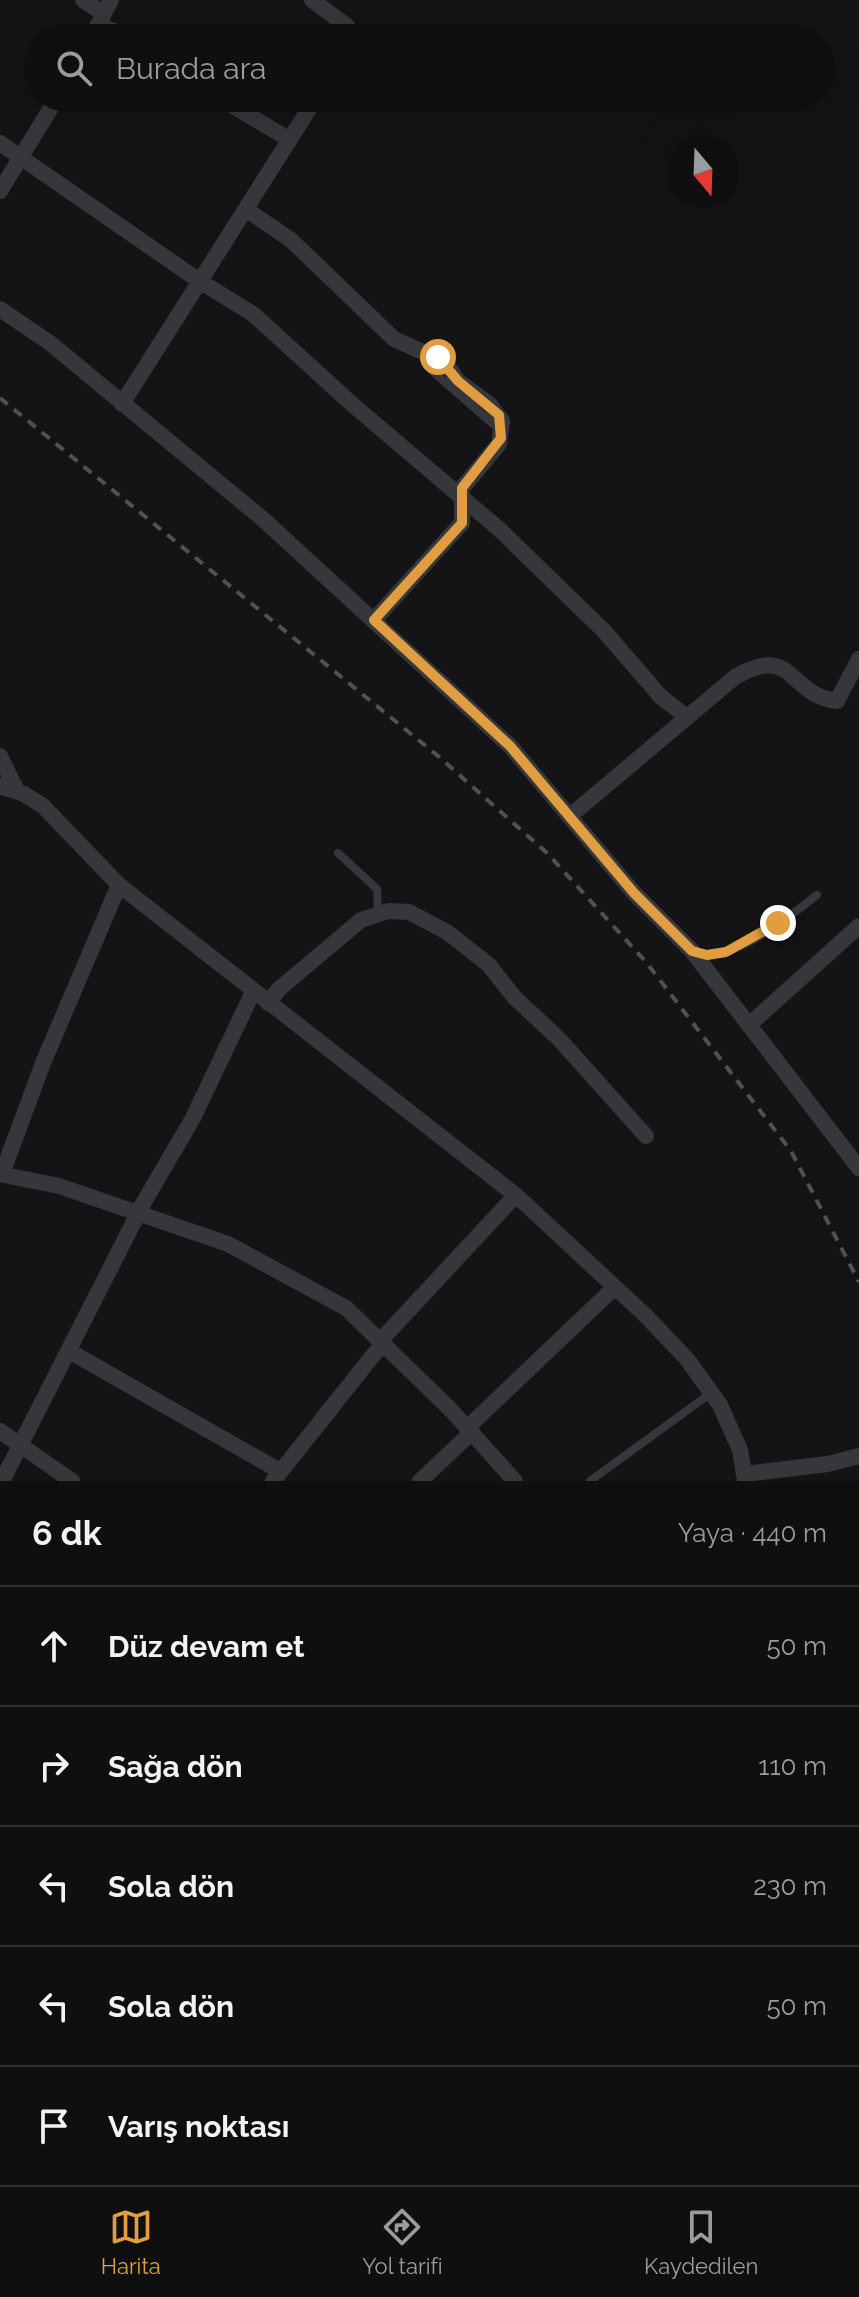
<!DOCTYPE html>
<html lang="tr">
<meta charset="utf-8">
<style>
body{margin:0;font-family:Raleway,sans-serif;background:#181819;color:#f1f3f6}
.compass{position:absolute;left:667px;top:136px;width:72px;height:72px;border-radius:50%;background:#0f0f10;box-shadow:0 8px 32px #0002;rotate:161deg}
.stop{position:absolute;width:24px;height:24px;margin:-18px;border:6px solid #e09d42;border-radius:50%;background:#fff}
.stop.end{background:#e09d42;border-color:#fff;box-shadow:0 2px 8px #0008}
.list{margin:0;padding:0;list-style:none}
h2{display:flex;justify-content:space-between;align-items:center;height:104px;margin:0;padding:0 32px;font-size:34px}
h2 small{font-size:26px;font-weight:400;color:#9b9c9f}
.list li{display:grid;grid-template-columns:52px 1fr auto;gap:24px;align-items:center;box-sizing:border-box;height:120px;padding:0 32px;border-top:2px solid #2f2f30}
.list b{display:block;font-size:30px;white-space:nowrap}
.list em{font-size:26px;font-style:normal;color:#9b9c9f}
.icon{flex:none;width:44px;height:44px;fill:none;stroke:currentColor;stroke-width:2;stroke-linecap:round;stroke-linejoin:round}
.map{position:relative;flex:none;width:859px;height:1481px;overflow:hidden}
.search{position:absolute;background:#0f0f10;box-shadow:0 8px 32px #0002;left:24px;right:24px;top:24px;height:88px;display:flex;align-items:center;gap:20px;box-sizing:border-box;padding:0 28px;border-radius:44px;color:#9b9c9f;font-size:30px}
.sheet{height:704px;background:#0f0f10}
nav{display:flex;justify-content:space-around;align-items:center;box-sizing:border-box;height:112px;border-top:2px solid #2f2f30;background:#0f0f10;font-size:22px;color:#9b9c9f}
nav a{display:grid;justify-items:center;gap:4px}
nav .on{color:#e09d42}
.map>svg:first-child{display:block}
</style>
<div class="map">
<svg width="859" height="1481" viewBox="0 0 859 1481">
<rect width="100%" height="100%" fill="#141416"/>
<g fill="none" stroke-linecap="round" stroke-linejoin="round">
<path stroke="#36373a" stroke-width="8" d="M432,371L502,432
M338,853L377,889L378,914
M696,954C740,959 784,920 817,895
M590,1481L711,1393"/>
<path stroke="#36373a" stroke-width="16" d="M83,0L104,14
M312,0L347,26L352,38
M98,25L132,38
M91,38L111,0
M220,98L290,140
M0,143L201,282L253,314L353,405L499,529L604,631L661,697L687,717
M0,191L57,98
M247,210L291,240L394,339L445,362L458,381L490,405L502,421L499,444L462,488V523L374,620
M0,309L50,343L264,520L510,746L634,893L692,951L859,1168
M122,404L316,98
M0,756L17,791
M0,786L24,794L43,806L119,885L518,1197L645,1315L687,1359L720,1405L740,1450L745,1481
M570,816L735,677C795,642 788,696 837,701L859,659
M268,1003L279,989L361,920L388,911L409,912L447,932L489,965L515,998L559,1039L646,1136
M749,1025L859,926
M0,1174L59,1186L228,1244L346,1308L450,1409L515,1481
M2,1174L43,1063L119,885
M380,1341L516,1195
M69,1351L280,1471
M467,1428L614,1288
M0,1431L72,1481
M744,1474L828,1464L859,1456
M2,1481L144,1202L193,1118L253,992
M273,1481L383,1343
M420,1481L472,1432"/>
<path stroke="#4f5155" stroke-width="4" stroke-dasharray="10 8" stroke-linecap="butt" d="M0,398L438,756L547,853L646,962L791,1151L859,1282"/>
</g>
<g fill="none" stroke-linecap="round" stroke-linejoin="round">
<path stroke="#e09d42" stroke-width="10" d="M438,357L458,381L499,415L501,438L462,488V523L374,620L510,746L634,893L692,951L707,955L726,952L778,923"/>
</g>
</svg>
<svg class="compass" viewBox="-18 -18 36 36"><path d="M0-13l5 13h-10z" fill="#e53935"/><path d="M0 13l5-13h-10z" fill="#9b9c9f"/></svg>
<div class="stop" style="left:438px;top:357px"></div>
<div class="stop end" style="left:778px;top:923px"></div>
<div class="search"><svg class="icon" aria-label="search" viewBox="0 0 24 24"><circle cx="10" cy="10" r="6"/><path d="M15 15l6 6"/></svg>Burada ara</div>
</div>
<section class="sheet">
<h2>6 dk<small>Yaya · 440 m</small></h2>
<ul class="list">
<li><svg class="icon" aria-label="ahead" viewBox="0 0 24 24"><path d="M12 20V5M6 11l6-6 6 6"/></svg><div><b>Düz devam et</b></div><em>50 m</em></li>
<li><svg class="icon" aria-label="right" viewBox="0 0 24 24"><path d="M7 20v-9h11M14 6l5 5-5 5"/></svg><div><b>Sağa dön</b></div><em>110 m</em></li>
<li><svg class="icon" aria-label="left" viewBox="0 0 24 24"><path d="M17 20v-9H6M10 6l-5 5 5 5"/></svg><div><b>Sola dön</b></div><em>230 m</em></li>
<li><svg class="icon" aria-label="left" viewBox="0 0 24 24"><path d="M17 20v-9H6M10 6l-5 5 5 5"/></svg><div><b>Sola dön</b></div><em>50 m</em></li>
<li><svg class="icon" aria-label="arrive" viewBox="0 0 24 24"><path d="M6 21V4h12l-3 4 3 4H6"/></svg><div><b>Varış noktası</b></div></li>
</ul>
</section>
<nav>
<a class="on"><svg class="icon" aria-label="map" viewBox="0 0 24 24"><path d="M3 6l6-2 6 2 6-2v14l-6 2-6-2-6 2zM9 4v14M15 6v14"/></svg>Harita</a>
<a><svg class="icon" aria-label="directions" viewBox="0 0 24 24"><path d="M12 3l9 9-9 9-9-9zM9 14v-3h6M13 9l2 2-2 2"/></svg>Yol tarifi</a>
<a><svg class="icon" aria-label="saved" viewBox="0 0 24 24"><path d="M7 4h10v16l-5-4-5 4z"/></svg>Kaydedilen</a>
</nav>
